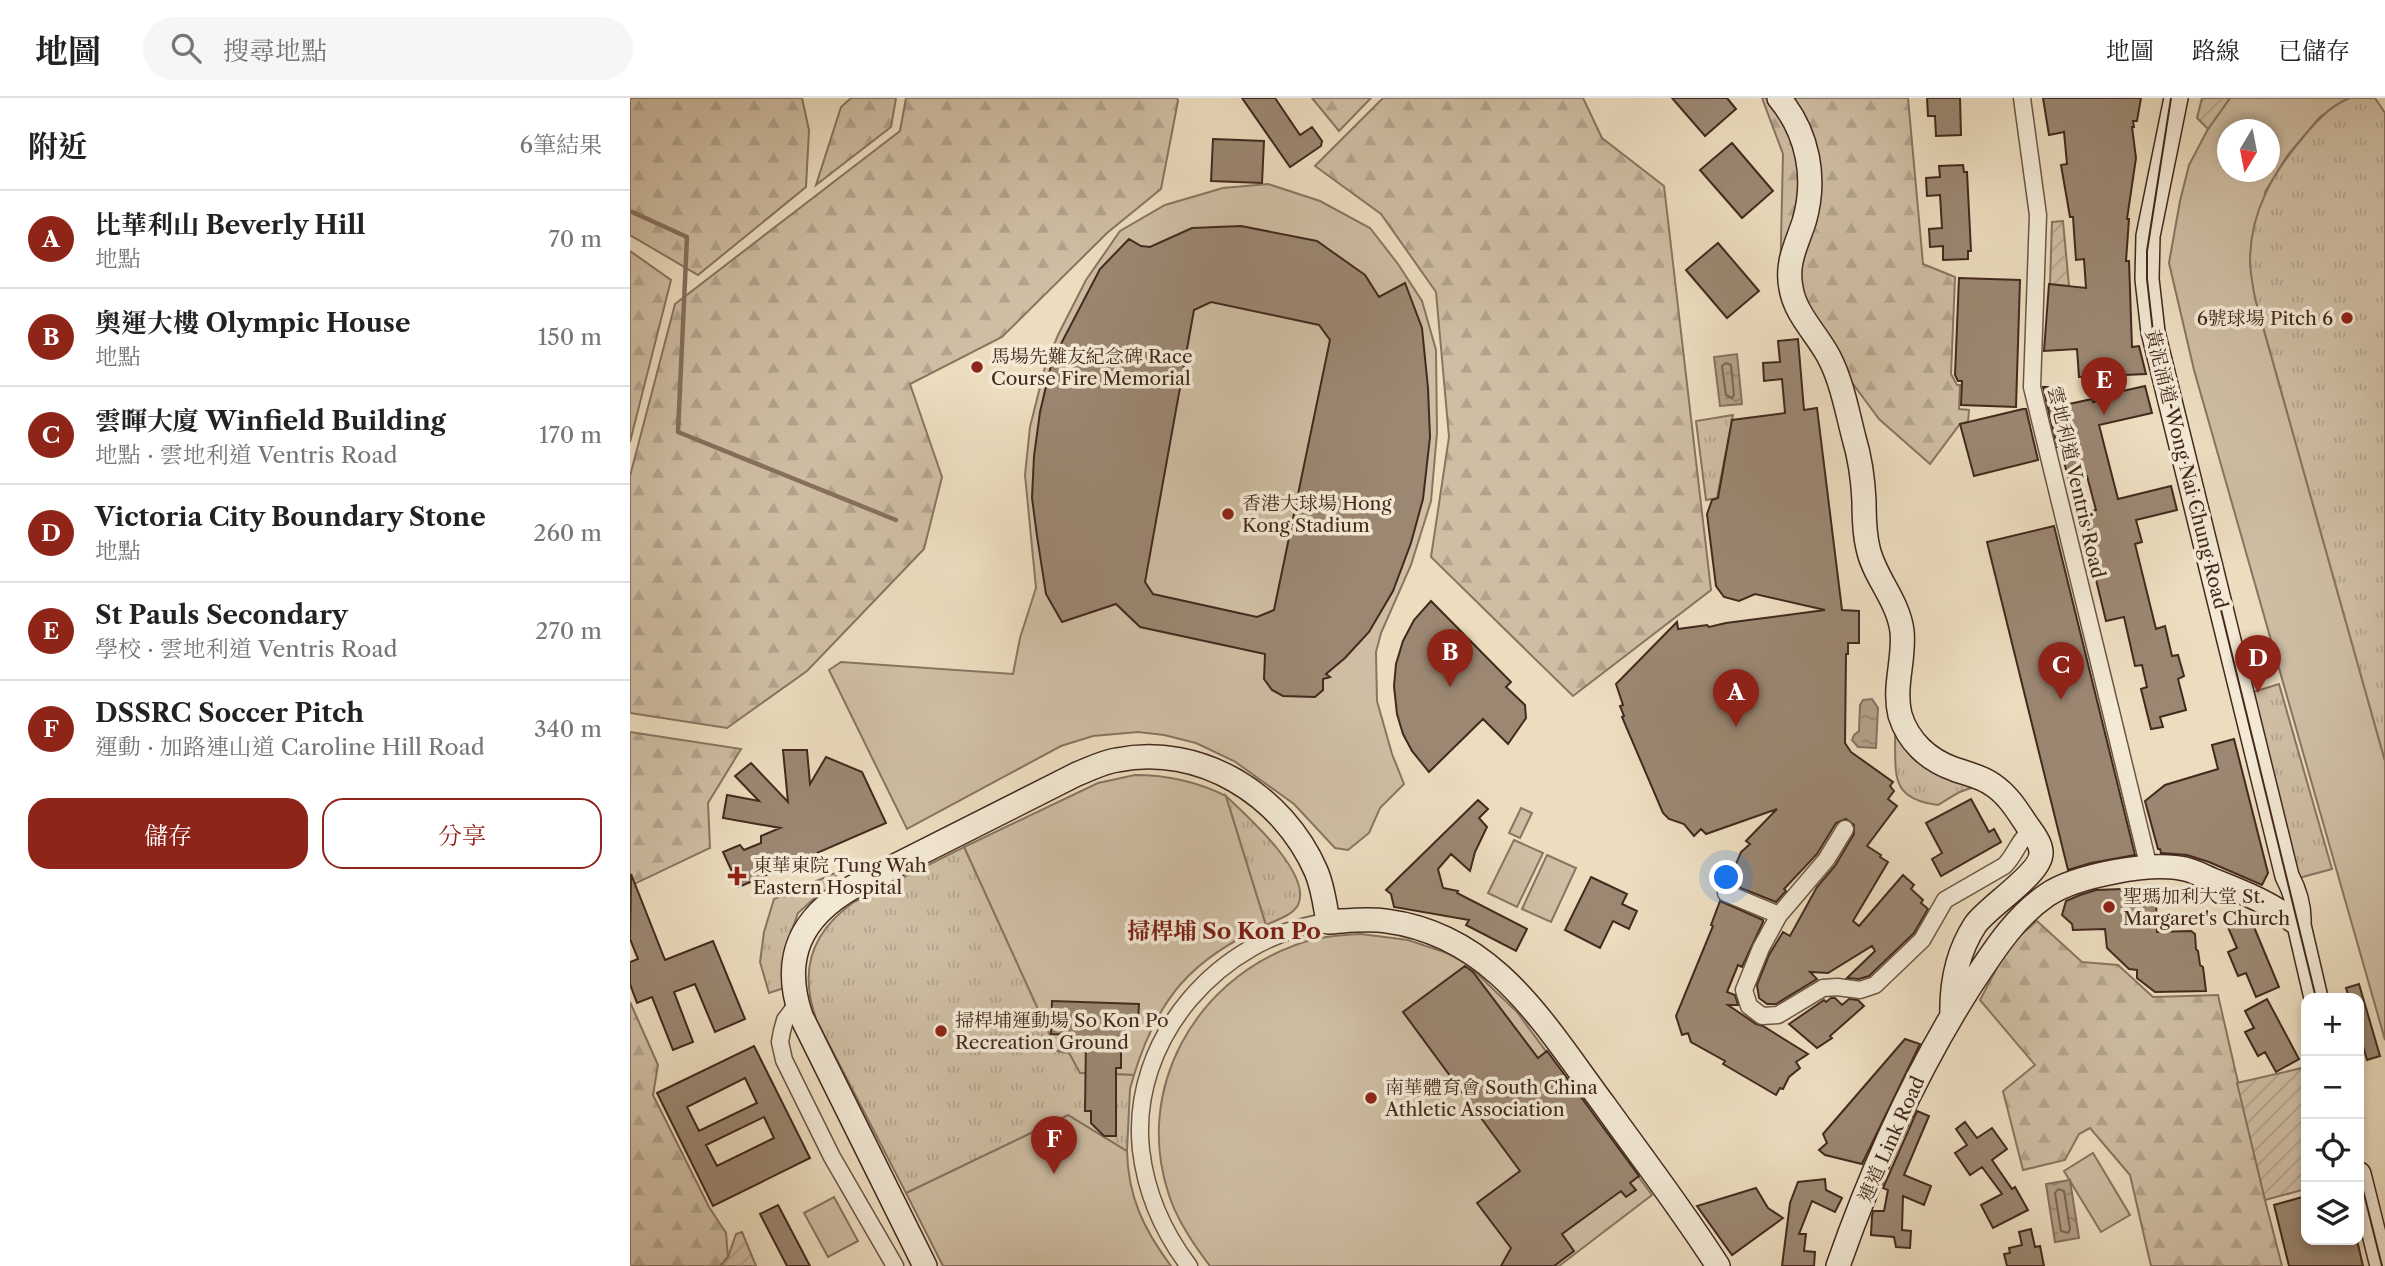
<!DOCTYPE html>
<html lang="zh-TW">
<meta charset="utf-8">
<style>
body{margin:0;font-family:"Libre Caslon Text","Noto Serif TC",serif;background:#f6f6f6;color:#222}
.controls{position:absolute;right:21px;bottom:21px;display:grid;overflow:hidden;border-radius:14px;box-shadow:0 4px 10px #0003}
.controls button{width:63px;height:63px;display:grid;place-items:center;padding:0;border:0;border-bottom:2px solid #e0e0e0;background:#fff;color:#222;font:35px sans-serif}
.compass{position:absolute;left:1587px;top:21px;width:63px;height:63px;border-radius:50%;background:#fff;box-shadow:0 4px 10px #0003;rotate:190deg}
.you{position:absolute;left:1097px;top:780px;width:24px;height:24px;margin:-18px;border:5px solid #fff;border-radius:50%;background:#1a73e8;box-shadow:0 0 0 10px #1a73e833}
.badge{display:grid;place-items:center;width:46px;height:46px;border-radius:50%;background:#8f2418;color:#fff;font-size:23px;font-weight:700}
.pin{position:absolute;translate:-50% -58px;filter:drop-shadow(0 2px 4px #0008)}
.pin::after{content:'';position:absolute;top:37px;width:24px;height:21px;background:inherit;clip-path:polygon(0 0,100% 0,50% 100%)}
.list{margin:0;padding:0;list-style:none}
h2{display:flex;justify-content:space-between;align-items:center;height:91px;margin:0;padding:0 28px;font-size:30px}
h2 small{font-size:23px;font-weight:400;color:#767676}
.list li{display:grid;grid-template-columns:46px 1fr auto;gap:21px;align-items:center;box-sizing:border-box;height:98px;padding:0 28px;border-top:2px solid #e0e0e0}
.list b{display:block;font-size:26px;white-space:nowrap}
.list p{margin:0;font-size:23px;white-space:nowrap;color:#767676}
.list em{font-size:23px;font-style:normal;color:#767676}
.actions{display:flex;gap:14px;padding:21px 28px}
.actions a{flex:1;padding:16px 0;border:2px solid #8f2418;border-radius:21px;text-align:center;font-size:24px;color:#8f2418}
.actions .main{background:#8f2418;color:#fff}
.icon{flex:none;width:38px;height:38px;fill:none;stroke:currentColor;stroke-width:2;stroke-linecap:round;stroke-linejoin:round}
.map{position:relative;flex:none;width:1755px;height:1168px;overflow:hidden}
header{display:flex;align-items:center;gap:42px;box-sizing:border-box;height:98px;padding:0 35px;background:#fff;border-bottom:2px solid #e0e0e0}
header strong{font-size:33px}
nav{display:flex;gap:38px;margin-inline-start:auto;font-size:24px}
.search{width:490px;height:63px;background:#f6f6f6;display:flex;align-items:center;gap:18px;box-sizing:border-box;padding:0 24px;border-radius:38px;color:#767676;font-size:26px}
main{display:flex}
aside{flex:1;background:#fff}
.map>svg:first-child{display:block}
</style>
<header>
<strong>地圖</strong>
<div class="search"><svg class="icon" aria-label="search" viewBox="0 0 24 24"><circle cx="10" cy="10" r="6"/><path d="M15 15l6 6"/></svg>搜尋地點</div>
<nav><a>地圖</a><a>路線</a><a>已儲存</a></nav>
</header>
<main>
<aside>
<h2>附近<small>6筆結果</small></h2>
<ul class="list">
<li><span class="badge">A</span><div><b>比華利山 Beverly Hill</b><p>地點</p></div><em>70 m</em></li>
<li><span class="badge">B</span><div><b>奧運大樓 Olympic House</b><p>地點</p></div><em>150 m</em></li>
<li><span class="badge">C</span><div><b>雲暉大廈 Winfield Building</b><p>地點 · 雲地利道 Ventris Road</p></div><em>170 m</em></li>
<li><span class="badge">D</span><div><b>Victoria City Boundary Stone</b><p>地點</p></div><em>260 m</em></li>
<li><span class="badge">E</span><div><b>St Pauls Secondary</b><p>學校 · 雲地利道 Ventris Road</p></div><em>270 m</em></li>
<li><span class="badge">F</span><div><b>DSSRC Soccer Pitch</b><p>運動 · 加路連山道 Caroline Hill Road</p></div><em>340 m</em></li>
</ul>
<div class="actions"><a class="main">儲存</a><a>分享</a></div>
</aside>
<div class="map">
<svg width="1755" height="1168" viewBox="0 0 1755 1168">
<defs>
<pattern id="forest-firs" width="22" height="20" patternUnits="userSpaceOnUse" patternTransform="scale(1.75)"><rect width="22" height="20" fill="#cfbea4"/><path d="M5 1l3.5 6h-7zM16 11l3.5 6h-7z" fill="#b3a38d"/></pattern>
<pattern id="park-tufts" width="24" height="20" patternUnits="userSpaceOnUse" patternTransform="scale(1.75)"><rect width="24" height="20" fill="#cfbea4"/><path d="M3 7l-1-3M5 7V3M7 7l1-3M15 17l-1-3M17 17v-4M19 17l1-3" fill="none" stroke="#b3a38d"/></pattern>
<pattern id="garden-furrows" width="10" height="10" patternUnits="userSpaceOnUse" patternTransform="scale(1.75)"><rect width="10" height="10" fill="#cfbea4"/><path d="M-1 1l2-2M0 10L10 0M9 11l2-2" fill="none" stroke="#b3a38d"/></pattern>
<pattern id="water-ripples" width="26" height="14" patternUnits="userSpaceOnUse" patternTransform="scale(1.75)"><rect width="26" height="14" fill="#b3a088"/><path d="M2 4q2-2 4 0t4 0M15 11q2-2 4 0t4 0" fill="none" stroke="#93826f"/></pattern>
</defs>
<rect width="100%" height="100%" fill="#ecddbf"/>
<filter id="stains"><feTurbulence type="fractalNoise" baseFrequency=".00286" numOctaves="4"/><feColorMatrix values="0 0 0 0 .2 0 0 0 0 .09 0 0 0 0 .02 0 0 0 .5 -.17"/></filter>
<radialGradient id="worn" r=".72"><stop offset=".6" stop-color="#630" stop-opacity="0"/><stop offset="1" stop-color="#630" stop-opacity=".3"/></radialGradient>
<path fill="#cfbea4" stroke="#897461" stroke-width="2" fill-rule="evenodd" d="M1600,0H1720L1690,19L1657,58L1635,94L1625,200L1755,663V942L1564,272L1539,165L1550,103L1559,67L1578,31ZM1598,32H1640V74H1598Z
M638,86L690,103L740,130L768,166L792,203L806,252L807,335L801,403L781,467L751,535L746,554L747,603L762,656L774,686L750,710L739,735L718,752L705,750L664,706L604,663L566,645L534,637L508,634L463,638L431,648L277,731L199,572L211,564L383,576L390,540L406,490L395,377L400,329L415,269L428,237L456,182L490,133L535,107L593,90Z
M505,677C538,677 566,683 596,698L636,827C562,861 528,899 504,977L449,975L439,955L427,953L334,749L468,685Z
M891,710L902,715L890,740L879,735Z
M884,742L913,755L887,809L858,795Z
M917,757L946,770L921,824L892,811Z
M731,836L778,842L817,855L836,865L887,914L1022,1097L929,1168H580C563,1146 546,1121 538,1094C505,991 564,885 663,848C685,839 708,837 731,836Z
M438,1017L497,1053C498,1099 514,1132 541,1168H313L276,1095Z
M1463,1055L1500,1117L1471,1134L1434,1073Z
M204,1099L228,1143L198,1159L174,1115Z"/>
<path fill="url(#forest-firs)" stroke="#897461" stroke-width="2" d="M0,0H172L179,32L176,89L68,177L0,137Z
M221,0H266L261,29L186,87L211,9Z
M276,0H547L548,3L531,91L477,135L372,239L280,286L312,379L294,451L177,573L97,630L0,615V378L45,206L270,33Z
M682,0H741L709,33Z
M753,0H953L972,40L1034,88L1081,492L943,598L801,459L819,339L806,194L751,116L685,68Z
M1132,0H1278L1293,166L1325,179L1321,276L1327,287H1330L1329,311L1339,312L1338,324L1330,326L1300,366L1249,321L1150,187L1153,56Z
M0,153L41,182L0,344Z
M0,634L111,651L78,705L80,750L0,788Z
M1407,823L1452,864L1488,867L1523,899L1588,897L1635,1102L1652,1168H1521L1500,1077L1460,1030L1449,1036L1435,1062L1393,1072L1373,993L1405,967L1350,902L1379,847Z
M0,904L28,967L23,997L79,1109L96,1135L98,1159L90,1168H0Z"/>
<path fill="url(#park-tufts)" stroke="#897461" stroke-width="2" d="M1720,0H1745L1755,15V663L1625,200C1623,188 1620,175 1620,163C1620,113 1644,73 1675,37C1687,22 1701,7 1720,0Z
M1103,317L1087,400L1076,402L1066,323Z
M1649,586L1702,771L1669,780L1623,594Z
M1265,636L1270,639L1349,689C1332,690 1322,699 1308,707C1259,701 1266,676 1265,636Z
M596,698C616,717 683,776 668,807C662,818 646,822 636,827Z
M334,749L427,953L439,955L450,975L504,977L500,991L497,1053L438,1017L276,1095L187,923C168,873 181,834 224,804Z
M205,775L209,784L188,797L168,815L157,846L152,872L154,890L139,895L130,864L134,834L144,801Z"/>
<path fill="url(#garden-furrows)" stroke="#897461" stroke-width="2" d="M1572,0H1600L1578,31L1567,20Z
M1433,123L1439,188L1420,186L1422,124Z
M1676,969V1091L1635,1102L1607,985Z
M112,1134L126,1168H90L98,1159L106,1136Z"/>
<path fill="url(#water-ripples)" stroke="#86705e" stroke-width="2" d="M1107,256L1112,306L1090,308L1084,259Z
M1242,601L1248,610L1246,650L1228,649L1222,642L1224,637L1229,633L1230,607L1233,602Z
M1440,1082L1449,1140L1425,1144L1416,1086Z"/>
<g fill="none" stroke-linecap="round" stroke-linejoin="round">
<path stroke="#7b6453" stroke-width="2" d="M1096,265L1101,267L1104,297L1102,300L1096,297L1092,268Z
M1428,1091L1434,1093L1440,1131L1438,1135L1431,1133L1425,1095Z"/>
<path stroke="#86705e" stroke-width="4.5" d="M0,113L57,139L48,334L266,422"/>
</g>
<path fill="#9b8772" stroke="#43291e" stroke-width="2" fill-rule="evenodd" d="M612,0H645L670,37L682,29L692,43L691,48L660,69Z
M1042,0H1097L1106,11L1075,38Z
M1297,0H1330L1331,37L1306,38L1305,18H1298Z
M1413,0H1511L1507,23H1503L1504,29H1502L1506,60L1497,121H1499L1496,163H1499L1502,249L1509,248L1516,276L1449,279L1447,251L1414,253L1419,186L1456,190L1454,161L1446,162L1443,119H1440L1431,67L1437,66L1434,34L1419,37Z
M583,41L634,43L632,85L581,83Z
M1102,45L1143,93L1112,120L1070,72Z
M1333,67L1334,74H1337L1341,153H1338V161L1313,162V148L1300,149L1299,131L1312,130L1310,97L1297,98L1296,80L1310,79L1309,68Z
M611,128L687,143L735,177L749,199L775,185L792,230L798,290L800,339L793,401L781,445L763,493L739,534L715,560L696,576L700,579L693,581V592L685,599L653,598L642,592L634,581L635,556L510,529L486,506L432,524L416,496L407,438L402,400L404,358L410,314L422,263L470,171L499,141L511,148L520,149L562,130ZM581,204L689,227L700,242L644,512L627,519L523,496L515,484L564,212Z
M1088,145L1129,193L1097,220L1056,172Z
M1329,180L1390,182L1386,309L1331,307L1332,283H1328L1325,277Z
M1168,241L1174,312L1187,310L1212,512L1229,513V545H1218V556H1216L1215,645L1221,654L1263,684L1260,688L1264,693L1258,701L1267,708L1237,748L1251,757L1250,759L1258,764L1223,823L1229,828L1273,777L1284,787L1281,791L1293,802L1291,805L1298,811L1284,835L1239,878L1229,881L1217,880L1245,853L1242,848L1198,875L1180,874L1187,881L1146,906H1137L1129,900L1127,887L1139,857L1153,834L1160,838L1187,789L1205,768L1224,736V727L1216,721L1206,725L1187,756L1154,791L1156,793L1146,804L1098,785L1111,754L1120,746L1116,743L1147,711L1076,736L1071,731L1064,738L1054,726L1039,721L1033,715L992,619L994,618L990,608L993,607L986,586L1047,524L1048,531L1077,527L1079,529L1096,525L1195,512L1125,496L1109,503L1094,499L1086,488L1077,416L1082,402L1088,400L1102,322L1155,315L1152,281L1134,283L1133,265L1150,264L1148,243Z
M1515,288L1522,315L1469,327L1488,401L1541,388L1547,412L1506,422L1512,444L1505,446L1526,531L1535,528L1542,558L1548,557L1554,578L1548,581L1556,612L1530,619L1533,629L1521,631L1511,591L1517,589L1512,567L1505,568L1494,519L1476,523L1455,436L1459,435L1454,415L1466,412L1457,378L1439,383L1430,348L1427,349L1413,289H1425L1430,308L1462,301L1463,304L1484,299V295Z
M1393,311H1396L1408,362L1344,378L1330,326Z
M1424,428L1505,757L1461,765L1438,772L1357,444Z
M801,503L881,584L876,589L895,607L896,620L878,646L853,621L799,674L782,653L773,636L767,616L764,588L766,566L773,543L784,522Z
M1604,641L1638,775L1632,787L1579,764L1557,757L1531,755L1530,751H1528L1515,703L1535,687L1588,671L1582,647Z
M153,652H177L180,686L196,659L232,674L256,725L109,789L93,754L110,747L114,752L131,745V738L150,730L93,720L97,697L129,703L105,678L121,665L158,704Z
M1341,701L1359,734L1364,731L1371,744L1311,778L1302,761L1312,755L1296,725Z
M848,702L858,711L849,720L857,729L845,754L840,773L821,756L808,771L813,790L828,793L827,795L897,831L886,853L836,827L839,822L764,809L761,796L756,792Z
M1,776L35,862L83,843L115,921L85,934L65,886L44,894L63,944L43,952L22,899L7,905L0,886V864L8,861L0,841Z
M961,779L997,796L992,806L1007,813L999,831L983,823L970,850L935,832Z
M1518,790V799H1526L1527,834L1561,833L1565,836L1566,851L1568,853L1570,867L1573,869L1576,893L1525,894L1507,880V872L1499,871L1477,850L1475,831L1443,832L1442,826L1432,817L1436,803L1450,797L1466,792Z
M1090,803L1133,822V824L1112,869L1108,867L1097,894L1105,897L1108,907H1098L1126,926L1133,928L1178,956L1166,964L1170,970L1159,979L1153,991L1150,990L1146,997L1093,966L1095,963L1061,944L1058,935L1052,937L1046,918L1083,828L1081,827Z
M1619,817L1649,889L1626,899L1616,875L1608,878L1598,854L1607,850L1597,827Z
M835,868L843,874L908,960L917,953L1009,1078L1000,1085L1006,1092L996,1099L991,1093L932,1136L944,1153L924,1168H871L881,1150L847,1105L890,1073L773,914Z
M1729,886L1750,958L1737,962L1729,934V900H1719L1716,890Z
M1201,900H1205L1212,907L1219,901L1228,902L1234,908L1200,938L1202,940L1187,950L1159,926L1194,902L1196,904Z
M1637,901L1669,961L1646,974L1635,954L1628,958L1615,934L1624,930L1615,913Z
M422,903L509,906L508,924H499V943L491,942V970H486V1038H474L461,1025V1013H455L456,941L445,940V937L421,936Z
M1275,941L1290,946L1232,1066L1195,1057L1189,1052L1197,1045L1193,1036Z
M124,948L180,1060L83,1108L27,995ZM115,980L127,1005L69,1033L57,1009ZM134,1019L144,1040L87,1068L76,1047Z
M1287,1013L1299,1018L1274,1077L1301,1088L1294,1107L1273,1098L1272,1132L1281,1133L1280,1150L1266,1149L1264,1139L1241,1137L1242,1118L1243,1113H1254L1258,1092L1253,1090Z
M1335,1024L1347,1040L1362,1030L1377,1051L1362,1062L1382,1091L1385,1089L1398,1112L1363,1130L1351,1107L1372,1096L1352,1069L1340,1077L1325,1055L1337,1047L1326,1031Z
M1195,1081L1196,1092L1212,1100L1205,1114L1182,1103L1169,1136H1176L1174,1153L1185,1154L1184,1168H1152L1160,1105L1168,1084Z
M1126,1090L1138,1110L1153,1120L1102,1157L1067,1108Z
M1676,1098V1142H1727L1733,1168H1659L1644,1107Z
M148,1107L180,1168H157L130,1116Z
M1401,1131L1405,1149L1410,1148L1414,1168H1377L1374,1156L1380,1155L1379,1150L1392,1147L1389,1134Z"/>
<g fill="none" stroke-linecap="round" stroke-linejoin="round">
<defs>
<path id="street" d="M1392,0L1408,117L1402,289L1519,770
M1215,731L1196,762L1149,817L1131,850L1114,892L1119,908L1132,918L1148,917L1193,890L1207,889L1230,892L1245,887L1292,842L1315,802L1374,768C1386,757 1388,742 1401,733
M1096,795L1149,817
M167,906L155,922L152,933L150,944L154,962L202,1059L265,1168
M559,1168C533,1134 516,1094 511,1052C499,941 590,838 698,824"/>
<path id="secondary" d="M1149,0C1178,35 1187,80 1174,124C1166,148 1156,165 1161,190C1165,216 1187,236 1199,259C1212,284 1217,313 1224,340C1230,360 1233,381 1234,403C1234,418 1234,434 1238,450C1244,479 1268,502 1272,533C1275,561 1263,588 1270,617C1278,643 1298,662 1324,671C1337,676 1351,678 1363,687C1378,697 1387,712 1397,727C1402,734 1411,745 1411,754C1413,775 1358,808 1345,827C1327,855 1321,885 1322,918
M1546,0L1518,138L1517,181L1523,234L1657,778C1665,793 1670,809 1669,827L1686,900
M1729,1076L1752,1168
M295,1168L171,918C151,859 171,819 223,789L447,676C460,671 473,664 487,662C570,645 653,697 686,773C693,789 695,807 698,824C717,823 736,820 756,823C865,837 915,928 975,1008C1013,1061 1053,1113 1088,1168
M1208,1168C1242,1071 1284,977 1339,890C1361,857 1383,820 1417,797C1445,778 1521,763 1555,771C1565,773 1575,779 1585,783C1615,795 1643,806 1669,827"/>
</defs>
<use href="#street" stroke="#6d5646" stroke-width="19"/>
<use href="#secondary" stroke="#43291e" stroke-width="26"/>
<use href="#street" stroke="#f3e9d5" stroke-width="16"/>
<use href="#secondary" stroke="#f3e9d5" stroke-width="23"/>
<path stroke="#43291e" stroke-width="2" d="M1541,0L1517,153V181L1523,234L1686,900
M1729,1076L1752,1168"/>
</g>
<g fill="#8f2418" stroke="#f3e9d5" stroke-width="2.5">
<circle cx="1717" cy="220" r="7"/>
<circle cx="347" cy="269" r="7"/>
<circle cx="598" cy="416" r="7"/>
<path d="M103.5 767.5h7v7h7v7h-7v7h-7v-7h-7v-7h7z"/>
<circle cx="1479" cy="809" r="7"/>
<circle cx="311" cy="933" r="7"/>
<circle cx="741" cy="1000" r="7"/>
</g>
<g text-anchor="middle" stroke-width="7" stroke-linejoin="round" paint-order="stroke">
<g font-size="19" fill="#43291e" stroke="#f3e9d5" text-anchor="start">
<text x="1703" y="227" text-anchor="end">6號球場 Pitch 6</text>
<text x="361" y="265">馬場先難友紀念碑 Race<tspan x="361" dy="22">Course Fire Memorial</tspan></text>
<text x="612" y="412">香港大球場 Hong<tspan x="612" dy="22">Kong Stadium</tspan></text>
<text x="123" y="774">東華東院 Tung Wah<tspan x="123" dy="22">Eastern Hospital</tspan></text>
<text x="1493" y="805">聖瑪加利大堂 St.<tspan x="1493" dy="22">Margaret's Church</tspan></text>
<text x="325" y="929">掃桿埔運動場 So Kon Po<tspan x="325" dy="22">Recreation Ground</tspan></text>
<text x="755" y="996">南華體育會 South China<tspan x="755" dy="22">Athletic Association</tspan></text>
</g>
<g font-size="19" fill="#43291e" stroke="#f3e9d5">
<text transform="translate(1557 371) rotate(76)" y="7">黃泥涌道 Wong Nai Chung Road</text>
<text transform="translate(1447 384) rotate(77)" y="7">雲地利道 Ventris Road</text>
<text transform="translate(1261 1041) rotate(-66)" y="7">連道 Link Road</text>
</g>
<g font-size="23" font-weight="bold" fill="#7a1f14" stroke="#f3e9d5">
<text x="594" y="841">掃桿埔 So Kon Po</text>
</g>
</g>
<rect width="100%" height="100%" filter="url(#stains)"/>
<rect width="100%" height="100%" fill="url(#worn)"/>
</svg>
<div class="controls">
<button>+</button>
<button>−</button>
<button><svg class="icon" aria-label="locate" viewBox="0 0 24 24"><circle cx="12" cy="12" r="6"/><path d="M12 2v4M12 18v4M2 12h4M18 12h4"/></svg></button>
<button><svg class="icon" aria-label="layers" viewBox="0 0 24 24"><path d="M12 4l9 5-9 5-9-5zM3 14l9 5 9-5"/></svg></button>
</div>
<svg class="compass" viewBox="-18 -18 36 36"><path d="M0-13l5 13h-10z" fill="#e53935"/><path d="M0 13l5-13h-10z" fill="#767676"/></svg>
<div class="you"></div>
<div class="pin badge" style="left:1106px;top:629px">A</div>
<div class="pin badge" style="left:820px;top:589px">B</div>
<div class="pin badge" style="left:1431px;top:602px">C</div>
<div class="pin badge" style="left:1628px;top:595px">D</div>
<div class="pin badge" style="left:1474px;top:317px">E</div>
<div class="pin badge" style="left:424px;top:1076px">F</div>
</div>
</main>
